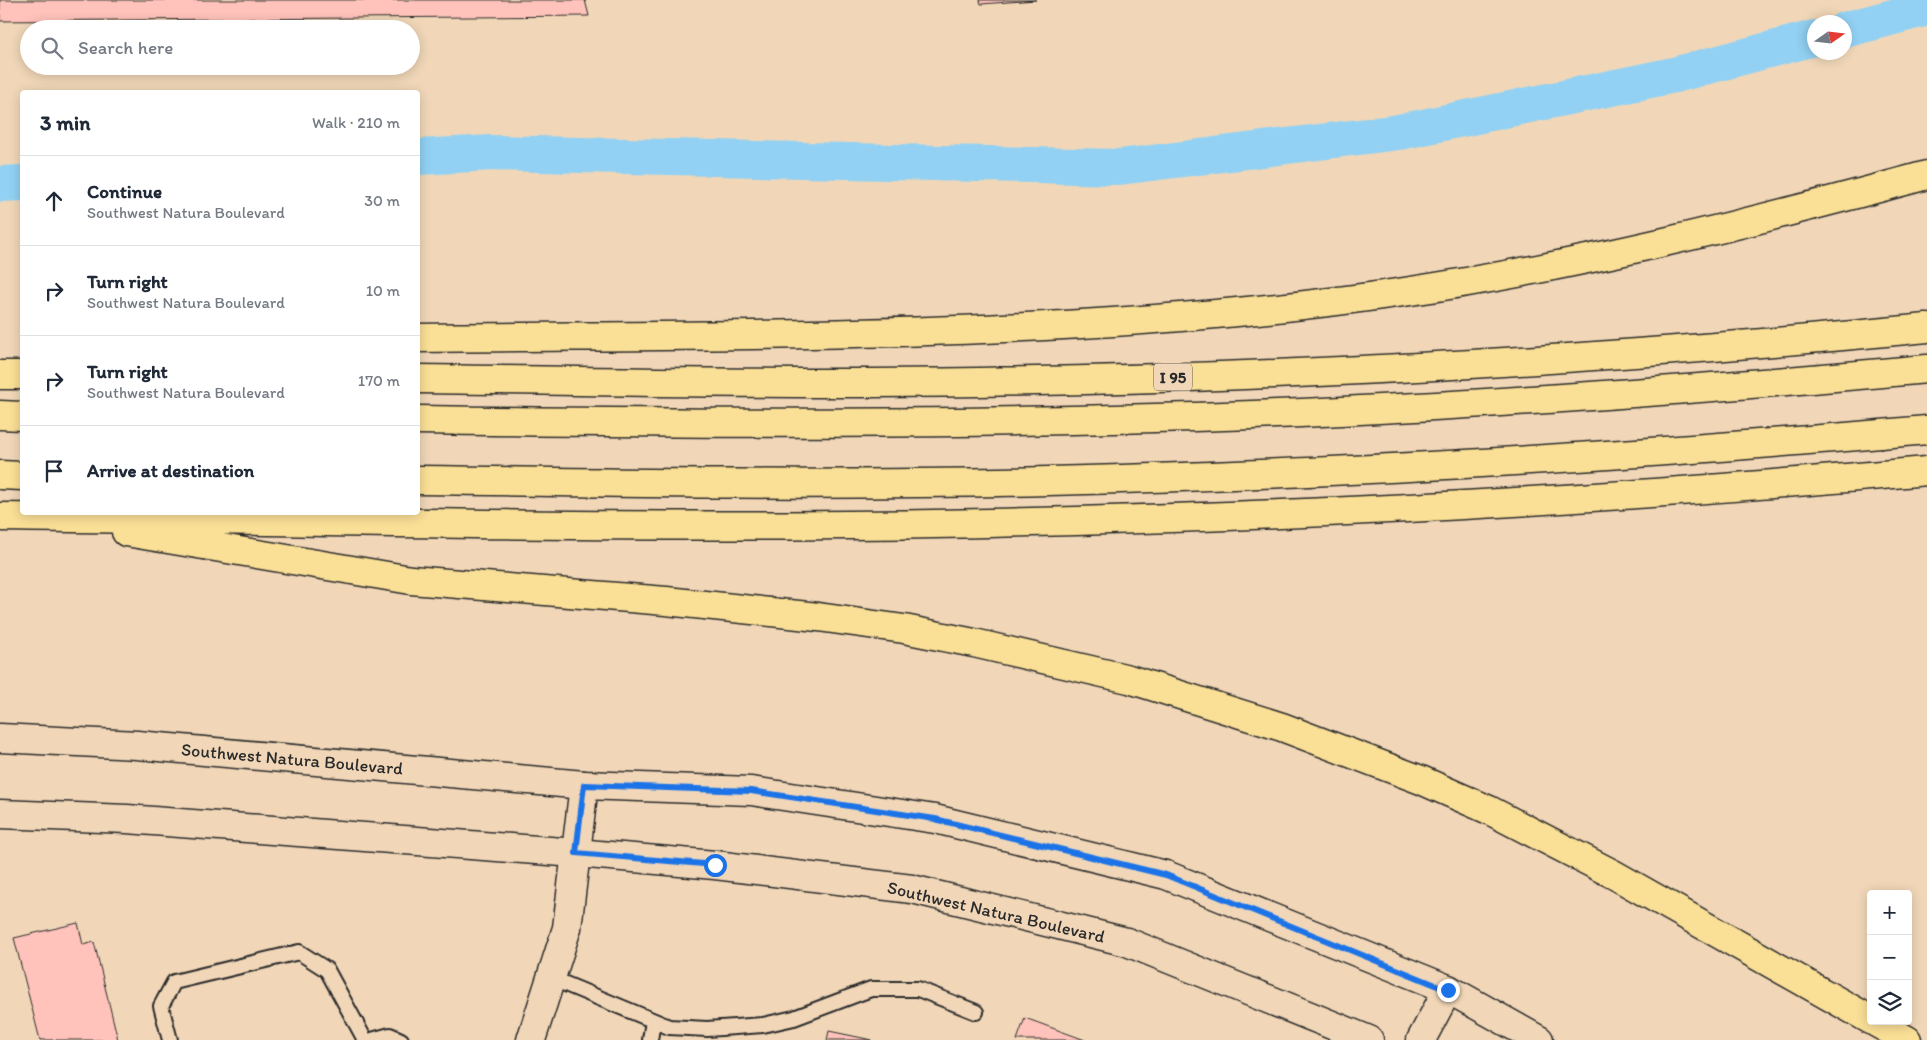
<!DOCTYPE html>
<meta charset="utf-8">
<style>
body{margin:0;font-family:Itim,sans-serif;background:#f2f2f3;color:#1f2937}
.controls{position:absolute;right:15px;bottom:15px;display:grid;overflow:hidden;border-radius:5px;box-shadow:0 2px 12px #0003}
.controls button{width:45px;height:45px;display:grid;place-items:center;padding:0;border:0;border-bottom:1px solid #e0e1e3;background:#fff;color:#1f2937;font:25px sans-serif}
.compass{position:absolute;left:1807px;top:15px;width:45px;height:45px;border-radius:50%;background:#fff;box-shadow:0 2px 12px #0003;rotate:76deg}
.stop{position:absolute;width:15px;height:15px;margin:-11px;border:4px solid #1a73e8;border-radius:50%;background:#fff}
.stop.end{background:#1a73e8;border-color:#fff;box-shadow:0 1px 5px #0008}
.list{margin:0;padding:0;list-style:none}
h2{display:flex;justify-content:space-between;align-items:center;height:65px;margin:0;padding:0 20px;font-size:21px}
h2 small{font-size:16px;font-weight:400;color:#747a83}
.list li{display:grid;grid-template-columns:32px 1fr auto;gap:15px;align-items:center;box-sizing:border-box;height:90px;padding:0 20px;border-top:1px solid #e0e1e3}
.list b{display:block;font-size:19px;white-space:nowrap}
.list p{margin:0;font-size:16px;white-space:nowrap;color:#747a83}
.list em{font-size:16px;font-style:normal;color:#747a83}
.icon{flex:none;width:28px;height:28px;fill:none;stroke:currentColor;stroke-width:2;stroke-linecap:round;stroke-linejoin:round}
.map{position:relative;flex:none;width:1927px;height:1040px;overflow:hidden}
.search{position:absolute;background:#fff;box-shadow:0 2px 12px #0003;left:20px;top:20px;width:400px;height:55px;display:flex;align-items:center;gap:12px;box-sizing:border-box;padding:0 18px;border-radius:28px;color:#747a83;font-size:19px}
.panel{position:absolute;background:#fff;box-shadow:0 2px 12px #0003;left:20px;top:90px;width:400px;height:425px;border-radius:5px}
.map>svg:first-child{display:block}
</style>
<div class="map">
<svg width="1927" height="1040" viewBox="0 0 1927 1040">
<rect width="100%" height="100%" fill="#f1d7b8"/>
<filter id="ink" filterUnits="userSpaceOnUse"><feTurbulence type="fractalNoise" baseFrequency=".02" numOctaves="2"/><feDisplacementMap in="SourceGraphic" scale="10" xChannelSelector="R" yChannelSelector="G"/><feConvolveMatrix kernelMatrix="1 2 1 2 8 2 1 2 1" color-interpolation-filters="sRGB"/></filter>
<g filter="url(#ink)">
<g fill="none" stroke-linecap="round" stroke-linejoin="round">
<path stroke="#92d1f3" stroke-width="36" d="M1844,30L1927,8
M418,157L492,153L1119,167L1399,132L1674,75L1814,38
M0,184L22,183"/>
</g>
<path fill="#ffc3bb" stroke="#2b2b2b" d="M0,0H585L589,16L0,21Z
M980,0H1036L981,4Z
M78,923L83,945L94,942L118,1040H40L14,938Z
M1025,1018L1085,1040H1017Z
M829,1031L872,1040H827Z"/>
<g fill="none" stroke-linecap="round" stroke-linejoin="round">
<defs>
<path id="service" d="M551,978L669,1027L707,1029L763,1025L794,1018L871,989H918L976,1012
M170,1040L161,1006L174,982L299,952L327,970L365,1040
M372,1040L390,1035L401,1040
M650,1040L653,1021"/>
<path id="minor" d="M531,1040L567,928L584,785
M1421,1040L1448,989"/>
<path id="tertiary" d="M0,738L137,745L584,785L751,791L935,819L1166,875L1448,989L1539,1040
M0,814L127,819L576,853L715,865L912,889L1127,942L1369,1040"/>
<path id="motorway" d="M418,338C746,334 1078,340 1404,292C1581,266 1754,222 1927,175
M0,375H22
M418,379C605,381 792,385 979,382C1296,378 1612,359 1927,328
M0,415L22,416
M418,420C696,424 974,425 1253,415C1478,406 1703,389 1927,369
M0,475L22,476
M418,480C628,483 838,486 1048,481C1341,474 1634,456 1927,430
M0,517C329,521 659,530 989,523C1302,517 1615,499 1927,471
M126,532L411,580L666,601L818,617L904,629L974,643L1129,679L1282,727L1421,780L1489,810L1613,874L1871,1020
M1873,1021L1907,1040"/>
</defs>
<use href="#service" stroke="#2b2b2b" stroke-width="18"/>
<use href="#minor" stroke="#2b2b2b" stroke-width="31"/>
<use href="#tertiary" stroke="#2b2b2b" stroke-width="31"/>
<use href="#motorway" stroke="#2b2b2b" stroke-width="31"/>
<use href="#service" stroke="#f1d7b8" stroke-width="14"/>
<use href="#minor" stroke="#f1d7b8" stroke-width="28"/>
<use href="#tertiary" stroke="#f1d7b8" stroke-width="28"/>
<use href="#motorway" stroke="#fadf96" stroke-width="28"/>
</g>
</g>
<g fill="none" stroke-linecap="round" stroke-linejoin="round" filter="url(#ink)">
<path stroke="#1a73e8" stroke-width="6" d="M715,865L576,853L584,785L751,791L935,819L1166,875L1448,990"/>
</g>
<g text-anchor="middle" stroke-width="4.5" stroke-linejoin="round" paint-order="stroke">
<rect fill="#f1d7b8" stroke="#665f55" stroke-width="1" x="1154" y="363.5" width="38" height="27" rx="4"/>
<g font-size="16" font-weight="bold" fill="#2b2b2b">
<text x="1173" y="383">I 95</text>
</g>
<g font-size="18" fill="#2b2b2b" stroke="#f1d7b8">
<text transform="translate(292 759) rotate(5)" y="6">Southwest Natura Boulevard</text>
<text transform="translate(996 912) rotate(13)" y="6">Southwest Natura Boulevard</text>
</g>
</g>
</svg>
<div class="controls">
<button>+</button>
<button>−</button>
<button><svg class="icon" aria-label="layers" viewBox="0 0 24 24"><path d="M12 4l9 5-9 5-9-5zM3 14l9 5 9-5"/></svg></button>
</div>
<svg class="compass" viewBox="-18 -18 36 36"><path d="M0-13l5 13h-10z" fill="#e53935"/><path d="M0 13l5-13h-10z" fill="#747a83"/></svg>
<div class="stop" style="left:715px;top:865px"></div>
<div class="stop end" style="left:1448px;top:990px"></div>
<div class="search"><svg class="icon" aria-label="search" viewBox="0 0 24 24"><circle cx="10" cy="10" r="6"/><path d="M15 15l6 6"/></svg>Search here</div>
<section class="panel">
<h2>3 min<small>Walk · 210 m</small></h2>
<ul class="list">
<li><svg class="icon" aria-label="ahead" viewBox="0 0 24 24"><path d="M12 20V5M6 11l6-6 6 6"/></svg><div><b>Continue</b><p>Southwest Natura Boulevard</p></div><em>30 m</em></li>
<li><svg class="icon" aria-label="right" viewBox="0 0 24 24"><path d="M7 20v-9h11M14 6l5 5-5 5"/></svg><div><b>Turn right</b><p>Southwest Natura Boulevard</p></div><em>10 m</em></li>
<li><svg class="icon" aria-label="right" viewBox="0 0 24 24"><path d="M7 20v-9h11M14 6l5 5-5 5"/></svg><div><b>Turn right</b><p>Southwest Natura Boulevard</p></div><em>170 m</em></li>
<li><svg class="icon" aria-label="arrive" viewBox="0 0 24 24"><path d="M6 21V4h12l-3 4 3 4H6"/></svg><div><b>Arrive at destination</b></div></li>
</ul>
</section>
</div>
